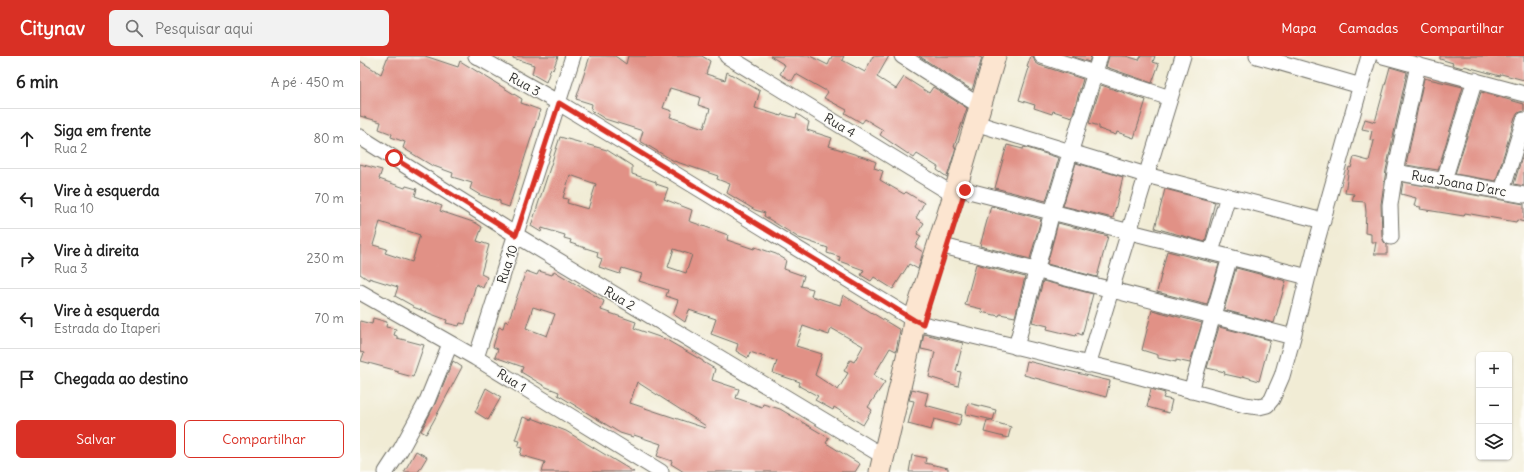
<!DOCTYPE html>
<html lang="pt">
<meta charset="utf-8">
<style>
body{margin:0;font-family:Delius,sans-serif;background:#f2f2f2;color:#222}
.controls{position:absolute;right:12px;bottom:12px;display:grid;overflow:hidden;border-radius:6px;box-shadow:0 1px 3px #0004}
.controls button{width:36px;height:36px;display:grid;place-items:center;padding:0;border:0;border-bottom:1px solid #e0e0e0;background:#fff;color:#222;font:20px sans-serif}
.stop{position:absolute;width:12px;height:12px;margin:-9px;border:3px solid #d93025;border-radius:50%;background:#fff}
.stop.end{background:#d93025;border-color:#fff;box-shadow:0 1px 4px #0008}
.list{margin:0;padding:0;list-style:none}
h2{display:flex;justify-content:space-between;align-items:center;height:52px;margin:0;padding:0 16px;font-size:17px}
h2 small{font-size:13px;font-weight:400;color:#767676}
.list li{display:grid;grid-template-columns:26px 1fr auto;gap:12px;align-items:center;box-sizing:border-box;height:60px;padding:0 16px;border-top:1px solid #e0e0e0}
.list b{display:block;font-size:15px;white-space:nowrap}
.list p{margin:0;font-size:13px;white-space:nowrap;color:#767676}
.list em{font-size:13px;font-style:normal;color:#767676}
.actions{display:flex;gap:8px;padding:12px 16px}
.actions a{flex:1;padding:9px 0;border:1px solid #d93025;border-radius:6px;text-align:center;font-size:14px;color:#d93025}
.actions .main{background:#d93025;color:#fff}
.icon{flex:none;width:22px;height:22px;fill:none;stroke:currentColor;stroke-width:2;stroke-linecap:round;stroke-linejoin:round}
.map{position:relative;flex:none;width:1164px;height:416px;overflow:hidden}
header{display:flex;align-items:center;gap:24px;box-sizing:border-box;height:56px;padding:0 20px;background:#d93025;color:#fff}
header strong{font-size:19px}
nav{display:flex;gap:22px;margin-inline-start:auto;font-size:14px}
.search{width:280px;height:36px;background:#f2f2f2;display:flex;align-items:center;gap:10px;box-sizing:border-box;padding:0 14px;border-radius:6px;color:#767676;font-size:15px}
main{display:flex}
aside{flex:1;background:#fff}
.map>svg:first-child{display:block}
</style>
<header>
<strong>Citynav</strong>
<div class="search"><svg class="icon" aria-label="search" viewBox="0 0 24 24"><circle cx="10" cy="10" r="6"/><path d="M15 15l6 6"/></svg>Pesquisar aqui</div>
<nav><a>Mapa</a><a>Camadas</a><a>Compartilhar</a></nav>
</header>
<main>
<aside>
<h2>6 min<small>A pé · 450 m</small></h2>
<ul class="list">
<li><svg class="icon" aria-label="ahead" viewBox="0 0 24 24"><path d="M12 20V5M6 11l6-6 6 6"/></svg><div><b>Siga em frente</b><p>Rua 2</p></div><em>80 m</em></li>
<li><svg class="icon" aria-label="left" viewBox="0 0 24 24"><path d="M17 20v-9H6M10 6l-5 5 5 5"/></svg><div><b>Vire à esquerda</b><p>Rua 10</p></div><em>70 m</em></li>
<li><svg class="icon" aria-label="right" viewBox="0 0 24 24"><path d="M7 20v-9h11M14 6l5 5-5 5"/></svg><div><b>Vire à direita</b><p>Rua 3</p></div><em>230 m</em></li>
<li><svg class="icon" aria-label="left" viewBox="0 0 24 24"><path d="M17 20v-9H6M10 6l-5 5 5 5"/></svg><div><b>Vire à esquerda</b><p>Estrada do Itaperi</p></div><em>70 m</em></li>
<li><svg class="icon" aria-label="arrive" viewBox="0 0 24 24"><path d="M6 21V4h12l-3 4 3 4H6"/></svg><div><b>Chegada ao destino</b></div></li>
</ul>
<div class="actions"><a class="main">Salvar</a><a>Compartilhar</a></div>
</aside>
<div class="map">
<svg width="1164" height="416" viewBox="0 0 1164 416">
<rect width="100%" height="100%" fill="#fdfcf7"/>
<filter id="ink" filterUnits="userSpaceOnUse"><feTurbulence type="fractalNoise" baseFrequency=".025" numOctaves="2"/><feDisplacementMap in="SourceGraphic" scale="8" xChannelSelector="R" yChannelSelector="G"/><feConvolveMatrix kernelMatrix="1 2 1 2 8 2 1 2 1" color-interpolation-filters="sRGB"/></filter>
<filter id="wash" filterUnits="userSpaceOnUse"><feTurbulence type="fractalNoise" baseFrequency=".012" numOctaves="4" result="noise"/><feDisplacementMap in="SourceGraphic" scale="16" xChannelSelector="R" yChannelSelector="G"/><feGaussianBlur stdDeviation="0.9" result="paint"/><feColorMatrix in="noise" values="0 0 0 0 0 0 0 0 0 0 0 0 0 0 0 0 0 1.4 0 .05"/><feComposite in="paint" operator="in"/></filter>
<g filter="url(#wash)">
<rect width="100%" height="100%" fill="#f1ecd5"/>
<g id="blocks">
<path fill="#e19186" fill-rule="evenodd" d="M28,0H65L98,11L100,5L162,43L161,47L180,54L149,151L140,148V145L120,139L110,133L112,127L92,121L93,117L71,109L43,92L45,86L31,81L32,78L19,73L21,66L0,60V5L21,18Z
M153,0H198L193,14L191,12L186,26L172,18L174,9L153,2Z
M230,0H255L266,8L268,0H342L350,5L346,18L365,24L367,16L400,35L395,52L421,60L422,58L436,62L437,58L449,66L447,74L472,82L469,90L510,103L516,106L514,112L523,115L520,124L544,138L546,136L564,147L556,162L564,167L557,178L561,180L555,191L563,196L558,213L549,208L533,233L514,221L511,225L501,219L504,214L479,205L480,201L467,197L468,192L439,182L404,160L405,157L395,154L367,137L370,128L357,123L358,120L314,105L280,85L283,75L245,63L231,54L232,48L216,43ZM310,32L340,41L338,49L350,53L344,72L310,61L312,55L303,52Z
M410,0H450L468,9L472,0H484L482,4L505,16L513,0H529L517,21L536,33L544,21L569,37L573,31L607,52L594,91H596L587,121L577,114L578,111L557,98L554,102L520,79L523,74L505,63L502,67L485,57L487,54L464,42L468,36L436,18L432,25L420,18L425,9Z
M559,0H617L622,2L612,34Z
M671,0H673L675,6L679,9L723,23L712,61L693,55L692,58L674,52L675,49L659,44L669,12L667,11Z
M711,0H731L729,6Z
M749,0H766L779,4L781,0H795L793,6L799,8L792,27L746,11Z
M1080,0H1164V24L1141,18L1140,20L1104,10L1103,12L1092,9L1093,7L1080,3Z
M1030,11L1047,16L1026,114L1021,148L1022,181L1024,186L1027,189V198H1014L1016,186H1011V178L1005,177L1006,156L1005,146L992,145L994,138L985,137L989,111L991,112L994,101L1009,105L1014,85L1010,84L1012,75L1002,73L1005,63L1015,66Z
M1064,22L1103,31L1078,114L1046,109Z
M741,29L786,44L774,82L757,76L756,79L739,73V70L729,67Z
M1121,36L1164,48V55L1158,57L1155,61L1136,125L1095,118Z
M200,81L247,94L272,110V118L296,126V128L308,132L304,143L332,154L329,165L368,179L367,184L394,193L395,191L416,198L426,204L424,213L444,220L441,230L453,233L451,240L480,249L483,239L540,274L536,295L530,292L514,319L525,326L508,351L512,354L503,369L474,351L473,354L455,344L458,340L439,330L440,326L413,317L417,305L390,296L388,302L376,295L378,288L351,278L356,263L329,254L325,266L313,258L318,244L306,240L308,234L279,225L282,218L262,212L260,218L239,211L242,203L237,201L238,196L210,187L211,184L204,182L205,179L182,172L181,176L171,170ZM210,119L236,128L228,153L207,147L208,143L203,142ZM314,193L332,199L326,217L308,211ZM443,270L469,279L471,272L503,290L494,306L490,304L484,315L488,317L478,334L455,319L462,298L436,290Z
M647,89L663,93L664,91L699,102L686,145L635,132Z
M1164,94V130L1154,128Z
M716,107L763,121L753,162L703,150Z
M0,108L22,114L19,123L45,132L46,130L57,133L55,140L82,150L80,155L116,167L122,171L117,185L129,189L121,218L127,221L123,232L116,228L105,268L100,267L99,270L86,267L87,264L53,251V250L35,240L38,231L9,222V224L0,218ZM20,166L60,179L52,206L25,197L27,193L13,189Z
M1043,126L1164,148V166L1157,164L1156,166L1105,157L1104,160L1060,153L1061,151L1054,150L1056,142L1041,138Z
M805,133L855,146L845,186L795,172Z
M631,150L681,163L670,203L620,190Z
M698,167L748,180L737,221L687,208Z
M807,195L859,208L847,249L797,236Z
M616,208L665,221L655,261L640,258L639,260L621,256L622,253L605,249Z
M876,212L926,225L914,267L864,254Z
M166,215L177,219L179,215L192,219L194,215L244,245L241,254L276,266L274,272L279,274L305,283L343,305V306L355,313L352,324L379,333L376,342L402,351L403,348L420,353L469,382L466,387L500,408L495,416H324L311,408L312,405L297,400L301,388L274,379L273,381L260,377L198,339L199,336L186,331L161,316L163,311L135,301L138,293L133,291L139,271L143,272L145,265L148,266ZM173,251L195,258L187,280L166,272ZM277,326L346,370L345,372L270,347Z
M683,225L733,238L722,279L717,277L716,280L687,273L688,270L672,266Z
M792,254L842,267L830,307L816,304V306L798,302V299L782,294Z
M13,262L27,266L26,271L36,273L34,279L37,280V282L64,289L53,321L38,317V315L1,305L4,297L0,296V265L12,268Z
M859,271L910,284L899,325L883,320L882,322L864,318L865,316L847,312Z
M564,278L603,287L596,315L601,316L598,330L569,321L575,296L561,293Z
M93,305L102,311L73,366L66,378L61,375L75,348Z
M667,305L750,325L746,341L664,319Z
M126,332L141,341L128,364L115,356Z
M552,333L568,337L565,349L602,359L599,370L574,363L571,374L548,368L554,345L549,344Z
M791,333L805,337L803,342L812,344L809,357L787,351Z
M608,347L636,354L633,364L606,358Z
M163,361L171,364L172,362L206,375L274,416H182L185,406L160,399L162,392L158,391L160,385L155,384Z
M627,364L651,371L648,382L624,376Z
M56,395L67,401L58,416H44Z
M552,399L566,402L565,407L588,412V416H549Z"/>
</g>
</g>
<g filter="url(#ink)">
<use href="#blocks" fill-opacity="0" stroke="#706f66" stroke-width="1"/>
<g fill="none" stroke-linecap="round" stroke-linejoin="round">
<defs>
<path id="street" d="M116,0L199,47L554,264L563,268L762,316L885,349L899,351L907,349L912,343L922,320L933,281L956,188L1009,0
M367,0L594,139
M542,0L620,50
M682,0L810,42
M897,0L1001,30
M1023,0L1164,38
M625,70L786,119L963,165
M0,81L156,179L523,400
M1035,116L1164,139
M1084,124L1115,24
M605,134L948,221
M1142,135L1164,64
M1031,181L1030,149L1035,116L1058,9
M587,191L933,281
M851,196L868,140
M0,236L116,302L301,416
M656,291L692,156L740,0
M116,302L213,0
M728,309L823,0
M831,335L870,201
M26,416L41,393L67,345L90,288"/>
<path id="secondary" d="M520,416L551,284L554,264L594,139L635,0"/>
</defs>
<use href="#street" stroke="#706f66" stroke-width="17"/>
<use href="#secondary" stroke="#706f66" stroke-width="23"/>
<use href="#street" stroke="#fff" stroke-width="15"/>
<use href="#secondary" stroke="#fce5d0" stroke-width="21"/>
</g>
</g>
<g fill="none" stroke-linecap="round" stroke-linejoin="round" filter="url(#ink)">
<path stroke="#d93025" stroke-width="5" d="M34,102L156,179L199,47L554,264L563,268L605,134"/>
</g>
<g text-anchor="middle" stroke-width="3" stroke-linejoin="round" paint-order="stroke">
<g font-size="13" fill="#2b2b2b" stroke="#fdfcf7">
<text transform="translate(165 28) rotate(29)" y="5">Rua 3</text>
<text transform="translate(480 69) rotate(31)" y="5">Rua 4</text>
<text transform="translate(1099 127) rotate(10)" y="5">Rua Joana D'arc</text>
<text transform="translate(147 208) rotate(-72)" y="5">Rua 10</text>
<text transform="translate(260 242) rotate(31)" y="5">Rua 2</text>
<text transform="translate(152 324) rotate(32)" y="5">Rua 1</text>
</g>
</g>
</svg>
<div class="controls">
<button>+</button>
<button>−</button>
<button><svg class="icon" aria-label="layers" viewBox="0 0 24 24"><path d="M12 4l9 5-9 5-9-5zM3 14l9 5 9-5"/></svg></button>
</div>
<div class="stop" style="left:34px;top:102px"></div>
<div class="stop end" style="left:605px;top:134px"></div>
</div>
</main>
